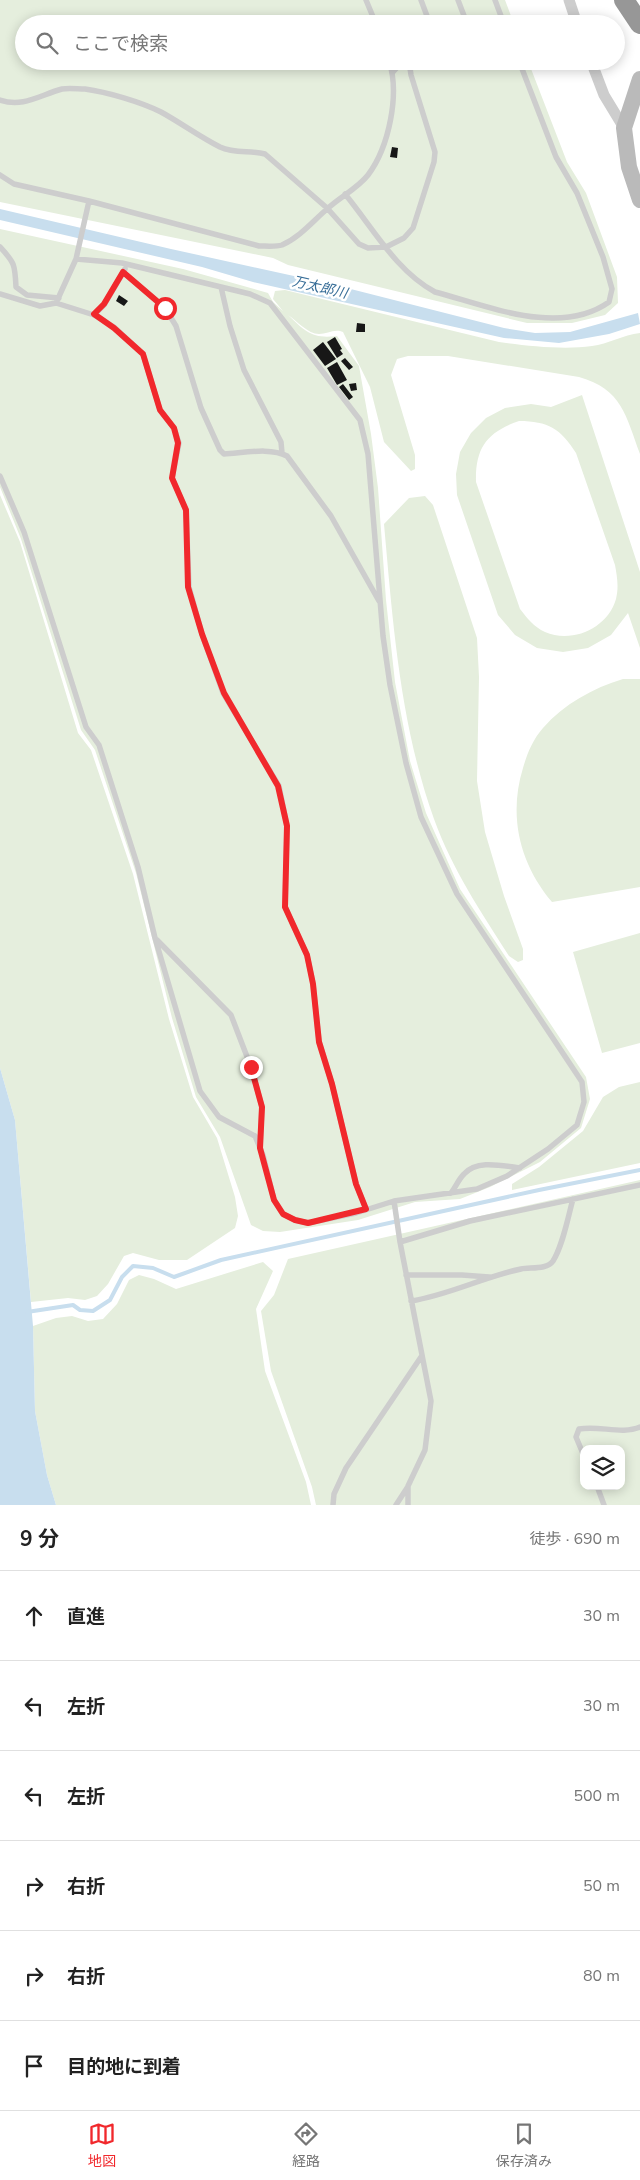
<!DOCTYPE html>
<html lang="ja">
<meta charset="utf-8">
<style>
body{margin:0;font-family:"Nunito Sans","Noto Sans JP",sans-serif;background:#f2f2f2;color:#222}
.controls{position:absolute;right:15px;bottom:15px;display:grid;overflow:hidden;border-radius:10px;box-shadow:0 2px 12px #0003}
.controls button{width:45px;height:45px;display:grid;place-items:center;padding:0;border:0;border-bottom:1px solid #e0e0e0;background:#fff;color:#222;font:25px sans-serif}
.stop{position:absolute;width:15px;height:15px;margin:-11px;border:4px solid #f1282c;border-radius:50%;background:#fff}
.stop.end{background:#f1282c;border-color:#fff;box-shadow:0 1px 5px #0008}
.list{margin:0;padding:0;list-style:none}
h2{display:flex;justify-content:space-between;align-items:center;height:65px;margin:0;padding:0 20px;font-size:21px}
h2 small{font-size:16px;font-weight:400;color:#767676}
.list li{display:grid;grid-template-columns:32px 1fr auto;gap:15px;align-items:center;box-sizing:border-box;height:90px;padding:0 20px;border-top:1px solid #e0e0e0}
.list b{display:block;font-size:19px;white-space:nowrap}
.list em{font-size:16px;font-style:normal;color:#767676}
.icon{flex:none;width:28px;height:28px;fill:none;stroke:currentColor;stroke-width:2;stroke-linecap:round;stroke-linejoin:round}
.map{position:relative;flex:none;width:640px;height:1505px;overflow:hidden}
.search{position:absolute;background:#fff;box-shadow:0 2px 12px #0003;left:15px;right:15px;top:15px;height:55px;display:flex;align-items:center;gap:12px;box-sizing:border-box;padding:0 18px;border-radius:28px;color:#767676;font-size:19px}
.sheet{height:605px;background:#fff}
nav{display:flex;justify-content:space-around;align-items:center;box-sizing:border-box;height:70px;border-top:1px solid #e0e0e0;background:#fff;font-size:14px;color:#767676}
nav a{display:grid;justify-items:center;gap:2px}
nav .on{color:#f1282c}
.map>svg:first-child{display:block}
</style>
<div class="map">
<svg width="640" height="1505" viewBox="0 0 640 1505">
<rect width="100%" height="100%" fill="#fff"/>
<path fill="#e5eedd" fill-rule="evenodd" d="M0,0H505L514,24H24V61H528L567,162L586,193L617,277L618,303L605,315L572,323H527L288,265L273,258L0,202Z
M0,229L183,269L268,293L273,302L283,311L273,299L275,291L285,290L499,342C527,346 564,350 592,346C608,344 623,335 640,333V454C626,416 622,389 579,377L448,356H408L397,359L391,375L415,455V469L411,471L384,442L370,387L343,332C335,328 327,334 319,334C308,334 297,321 288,315C306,332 312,339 337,336L359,366L371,434L378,488L386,600L395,682L410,761L426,813L460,889L586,1077L590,1099L581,1128L540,1162L490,1187L460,1199L415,1202L358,1220L280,1232L263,1231L251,1225L220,1137L196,1097L172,1018L136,873L95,750L81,730L21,539L0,487Z
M582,395L640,572V648L628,613L611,635L588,648L563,652L537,648L515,635L498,615L457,495L456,474L460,452L471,433L486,418L505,408L531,404L551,407ZM519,421C548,421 561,429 576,453L615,565C617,576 619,587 616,599C608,628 572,644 545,632C534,627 527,618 520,609L476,482C475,448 487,432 519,421Z
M0,495L20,542L78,733L91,750L133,874L169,1019L193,1097L217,1138L235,1197L238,1216L235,1228L187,1260H159L133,1253L124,1256L108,1284L97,1296L85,1300L68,1298L31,1302L15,1120L0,1068Z
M425,496L433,505L477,638L479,677L477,781L485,832L504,896L523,949V960L518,962L509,956C481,912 452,869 434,819C400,724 393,624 384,524L409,498Z
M623,679H640V887L552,902C520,864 508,817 523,768C527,754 533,739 543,728C564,704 593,688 623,679Z
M640,933V1043L602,1053L573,952Z
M640,1082V1163L512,1190V1184L539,1167L583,1131L603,1097L619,1087Z
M640,1180V1505H316L312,1487L271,1371L261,1311L274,1295L288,1259ZM584,1449H621V1486H584Z
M263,1262L273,1271L256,1309L265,1371L306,1482L311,1505H56L47,1475L35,1411L33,1326L56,1318L72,1316L88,1321L103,1319L117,1304L129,1280L139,1275L154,1279L176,1289Z"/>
<path fill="#c8deee" d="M0,209L171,249L335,285L504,328L535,333L570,332L638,313L640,324L609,334L559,343L504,338L253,282L202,267L0,220Z
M0,1068L15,1120L33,1326L35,1411L47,1475L56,1505H0Z"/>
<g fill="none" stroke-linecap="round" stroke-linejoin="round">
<path stroke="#c8deee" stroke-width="4" d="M27,1312L73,1305L80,1310L93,1311L110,1300L122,1277L133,1266L153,1268L174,1277L221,1260L539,1190L640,1170"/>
</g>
<path fill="#171717" d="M392,147L398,148L397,158L390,157Z
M119,295L128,301L124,306L116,301Z
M357,323L365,324V332H356Z
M335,337L342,349L340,350L343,354L337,358L327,342Z
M323,342L336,359L325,366L313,350Z
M345,358L353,367L349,370L341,361Z
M337,362L347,380L337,385L327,368Z
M356,383L357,390L351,391L349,384Z
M343,384L353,397L349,400L339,387Z"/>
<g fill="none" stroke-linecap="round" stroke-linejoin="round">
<path stroke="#cdcdcd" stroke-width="5.5" d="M366,0L376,24
M421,0L430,24
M458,0L466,21L464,24
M495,0L504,24
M393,72L403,61
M0,100C23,108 40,95 62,89C68,88 78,89 85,89C107,92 141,102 161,112C181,123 200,137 220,147C235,154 250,150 265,154L327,208L359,244L368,248L386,247L404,238L413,228L434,162L435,152L411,75L409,61
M0,175L14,184L89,201L259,246C266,246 276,247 282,245C300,237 313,221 327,209C340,197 358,188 368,175C389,147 400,94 389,61
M345,194C373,228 396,271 435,292C488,306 560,337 609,302L612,289L603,257L577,193L556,157L519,61
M89,201L76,259L56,303L94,315L114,327L143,354L160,410L174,428L179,443L172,478L186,510L189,587L202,634L223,693L279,786L287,826L285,907L307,955L313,983L319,1041L332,1084L356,1184L366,1209
M0,247C15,263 15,265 16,287L27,295L59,298
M123,272L165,308L176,326L201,408L220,450L224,454C243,453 271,447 287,456L331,516L379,601
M221,287L230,326L244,370L281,442L282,453
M0,294L40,306L56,303
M94,315L104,305L125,269
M0,476L24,532L86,727L99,745L138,867L155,938L200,1091L219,1117L255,1136L263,1155L274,1200L283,1214L295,1220L308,1223L356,1213L394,1201L477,1189L507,1176L548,1149L577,1125L584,1102L582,1082L457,894L421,817L406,763L390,685L383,636L368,454L360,420L270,303L250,294L122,263L76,259
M157,940L231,1015L251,1067L262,1107L260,1145
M451,1193C456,1187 458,1180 464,1174C477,1159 503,1166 520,1168
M394,1201L400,1242L431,1401L425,1450L408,1486V1505
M400,1242L470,1221L640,1185
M406,1275H462L489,1277
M411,1301C449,1295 483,1277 521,1269C530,1267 547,1270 553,1261C563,1245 568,1217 573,1199
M584,1456L576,1437L579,1429C599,1425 622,1435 640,1427
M597,1486L604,1505
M333,1505L334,1494L346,1468L421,1357
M396,1505L407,1488"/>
<path stroke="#cdcdcd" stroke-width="11" d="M569,0L577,24
M591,61L604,95L624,128"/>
<path stroke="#bababa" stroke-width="16" d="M640,79L624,128L629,167L640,200"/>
<path stroke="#979797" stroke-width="20" d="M624,0L640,24"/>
</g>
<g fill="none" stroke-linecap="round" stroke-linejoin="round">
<path stroke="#f1282c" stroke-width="6" d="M165,308L123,272L104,304L94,314L114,328L143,354L160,410L174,428L178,443L172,478L186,510L188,587L202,634L224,693L278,786L287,826L285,907L307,955L313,984L319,1042L332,1084L356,1184L366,1209L308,1223L295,1220L283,1214L274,1200L260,1148L262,1107L251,1067"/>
</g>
<g text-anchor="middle" stroke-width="5" stroke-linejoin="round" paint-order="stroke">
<g font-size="14" font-style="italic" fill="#386e98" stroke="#fff">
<text transform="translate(320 287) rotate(13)" y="5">万太郎川</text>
</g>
</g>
</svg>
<div class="controls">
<button><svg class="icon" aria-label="layers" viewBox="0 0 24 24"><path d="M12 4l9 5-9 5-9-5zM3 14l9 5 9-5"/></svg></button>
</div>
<div class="stop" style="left:165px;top:308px"></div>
<div class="stop end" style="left:251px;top:1067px"></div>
<div class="search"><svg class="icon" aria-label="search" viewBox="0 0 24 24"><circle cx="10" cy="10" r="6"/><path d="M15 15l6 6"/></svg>ここで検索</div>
</div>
<section class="sheet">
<h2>9 分<small>徒歩 · 690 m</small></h2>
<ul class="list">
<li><svg class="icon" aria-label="ahead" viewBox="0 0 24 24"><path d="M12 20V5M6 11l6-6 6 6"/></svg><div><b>直進</b></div><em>30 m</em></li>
<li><svg class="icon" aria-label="left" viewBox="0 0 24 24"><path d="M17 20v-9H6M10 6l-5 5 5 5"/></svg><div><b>左折</b></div><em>30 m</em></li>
<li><svg class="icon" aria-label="left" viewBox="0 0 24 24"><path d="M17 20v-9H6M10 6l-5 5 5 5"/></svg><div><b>左折</b></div><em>500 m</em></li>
<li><svg class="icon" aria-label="right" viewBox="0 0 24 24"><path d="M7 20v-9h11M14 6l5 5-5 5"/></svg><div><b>右折</b></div><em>50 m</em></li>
<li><svg class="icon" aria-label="right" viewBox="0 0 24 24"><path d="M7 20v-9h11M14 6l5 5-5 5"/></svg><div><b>右折</b></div><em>80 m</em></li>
<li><svg class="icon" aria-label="arrive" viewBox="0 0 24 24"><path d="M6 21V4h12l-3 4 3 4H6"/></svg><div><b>目的地に到着</b></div></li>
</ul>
</section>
<nav>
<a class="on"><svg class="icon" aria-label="map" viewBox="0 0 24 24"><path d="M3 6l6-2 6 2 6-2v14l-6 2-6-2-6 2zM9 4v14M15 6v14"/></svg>地図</a>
<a><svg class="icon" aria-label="directions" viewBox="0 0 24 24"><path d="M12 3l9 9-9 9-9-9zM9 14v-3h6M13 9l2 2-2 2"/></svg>経路</a>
<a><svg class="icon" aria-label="saved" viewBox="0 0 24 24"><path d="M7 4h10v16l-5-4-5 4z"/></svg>保存済み</a>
</nav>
